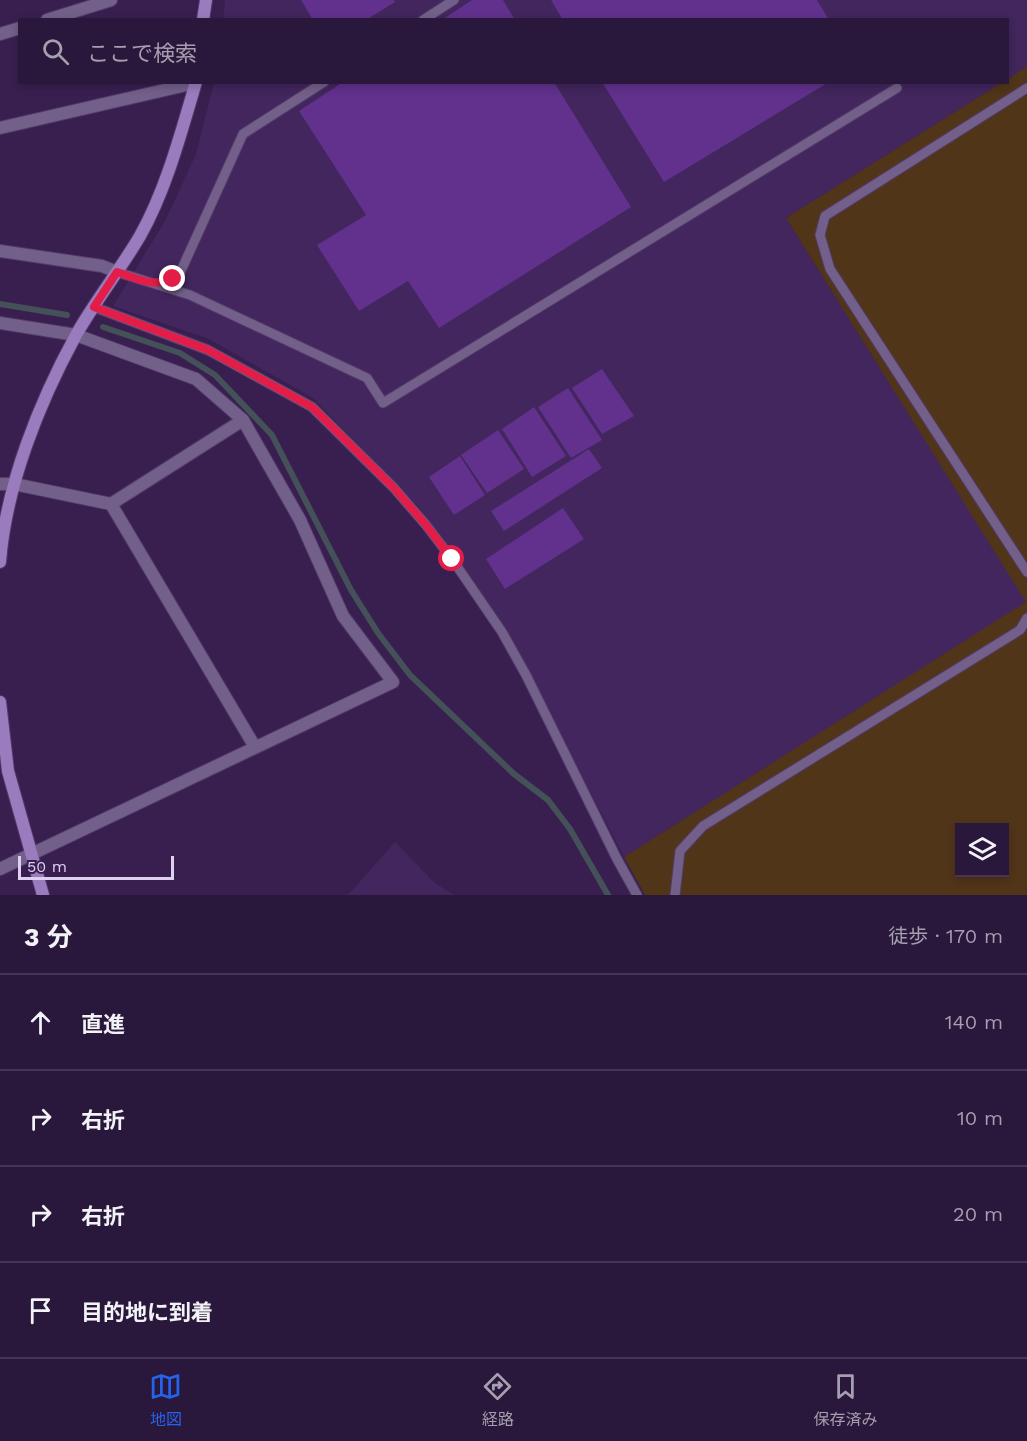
<!DOCTYPE html>
<html lang="ja">
<meta charset="utf-8">
<style>
body{margin:0;font-family:"Work Sans","Noto Sans JP",sans-serif;background:#362447;color:#f1f3f6}
.controls{position:absolute;right:18px;bottom:18px;display:grid;overflow:hidden;border-radius:0px;box-shadow:0 3px 9px #0003}
.controls button{width:54px;height:54px;display:grid;place-items:center;padding:0;border:0;border-bottom:2px solid #463656;background:#2a173c;color:#f1f3f6;font:30px sans-serif}
.scale{position:absolute;left:18px;bottom:15px;width:156px;box-sizing:border-box;padding-left:6px;border:3px solid #ded1f0;border-top:0;font-size:16px;line-height:21px;white-space:nowrap;color:#ded1f0;-webkit-text-stroke:4px #381f50;paint-order:stroke}
.stop{position:absolute;width:18px;height:18px;margin:-14px;border:4px solid #e11d48;border-radius:50%;background:#fff}
.stop.end{background:#e11d48;border-color:#fff;box-shadow:0 2px 6px #0008}
.list{margin:0;padding:0;list-style:none}
h2{display:flex;justify-content:space-between;align-items:center;height:78px;margin:0;padding:0 24px;font-size:26px}
h2 small{font-size:20px;font-weight:400;color:#a59faf}
.list li{display:grid;grid-template-columns:39px 1fr auto;gap:18px;align-items:center;box-sizing:border-box;height:96px;padding:0 24px;border-top:2px solid #463656}
.list b{display:block;font-size:22px;white-space:nowrap}
.list em{font-size:20px;font-style:normal;color:#a59faf}
.icon{flex:none;width:33px;height:33px;fill:none;stroke:currentColor;stroke-width:2;stroke-linecap:round;stroke-linejoin:round}
.map{position:relative;flex:none;width:1027px;height:895px;overflow:hidden}
.search{position:absolute;background:#2a173c;box-shadow:0 3px 9px #0003;left:18px;right:18px;top:18px;height:66px;display:flex;align-items:center;gap:15px;box-sizing:border-box;padding:0 21px;border-radius:0px;color:#a59faf;font-size:22px}
.sheet{height:462px;background:#2a173c}
nav{display:flex;justify-content:space-around;align-items:center;box-sizing:border-box;height:84px;border-top:2px solid #463656;background:#2a173c;font-size:16px;color:#a59faf}
nav a{display:grid;justify-items:center;gap:3px}
nav .on{color:#2563eb}
.map>svg:first-child{display:block}
</style>
<div class="map">
<svg width="1027" height="895" viewBox="0 0 1027 895">
<rect width="100%" height="100%" fill="#381f50"/>
<path fill="#42265d" d="M225,0H1027V66L1008,79V20H223Z
M214,83H1001L786,218L1027,602L624,857L509,634L419,507L313,398L209,339L113,306L165,221L196,154Z
M395,842L435,883L454,895H348Z"/>
<path fill="#513519" fill-rule="evenodd" d="M1027,66V895H645L624,857L1026,602L786,218L1001,83L1008,82V79ZM960,828H1004V872H960Z"/>
<g fill="none" stroke-linecap="round" stroke-linejoin="round">
<path stroke="#455158" stroke-width="6" d="M0,304L67,315
M103,327L180,353L215,375L272,435L351,590L378,633L410,675L514,774L548,800L570,829L608,895"/>
</g>
<path fill="#61318d" d="M301,0H394L395,2L366,20H313Z
M472,0H503L515,20H442Z
M551,0H817L829,20H563Z
M343,82H554L631,207L439,328L408,281L359,311L317,245L366,215L299,111Z
M602,82H829L664,182Z
M602,369L634,416L602,434L572,388Z
M568,388L602,440L571,458L538,407Z
M534,407L566,456L532,477L502,429Z
M498,430L524,469L487,493L461,455Z
M589,449L602,468L504,531L491,511Z
M460,456L485,495L454,515L429,477Z
M563,508L584,539L505,589L486,559Z"/>
<g fill="none" stroke-linecap="round" stroke-linejoin="round">
<defs>
<path id="lane" d="M423,20L454,0
M1027,88L825,216L820,235L830,269L1027,572
M117,272L190,295L367,378L383,403L897,88
M155,284L165,283L180,273L243,134L324,82
M94,307L208,350L312,407L394,488L426,525L452,559L502,632L526,675L617,859L637,895
M675,895L680,851L703,826L1020,630L1027,618"/>
<path id="street" d="M47,20L111,0
M0,34L20,28
M0,128L195,83
M0,251L102,266L117,272
M0,323L76,335L196,379L243,420L300,520L343,616L393,682L0,869
M0,484H14L111,504L255,747
M111,504L243,420"/>
<path id="secondary" d="M203,20L206,0
M0,562C6,485 39,403 76,335C95,301 120,270 140,236C166,190 181,133 196,82
M0,702L8,771L43,895"/>
</defs>
<use href="#lane" stroke="#533b6a" stroke-width="11"/>
<use href="#street" stroke="#533b6a" stroke-width="14"/>
<use href="#secondary" stroke="#533b6a" stroke-width="14"/>
<use href="#lane" stroke="#73608a" stroke-width="9"/>
<use href="#street" stroke="#73608a" stroke-width="12"/>
<use href="#secondary" stroke="#9a7cbe" stroke-width="12"/>
</g>
<g fill="none" stroke-linecap="round" stroke-linejoin="round">
<path stroke="#e11d48" stroke-width="8" d="M173,279C153,288 136,278 117,272L94,307L208,350L312,407L394,488L426,525L452,559"/>
</g>
</svg>
<div class="controls">
<button><svg class="icon" aria-label="layers" viewBox="0 0 24 24"><path d="M12 4l9 5-9 5-9-5zM3 14l9 5 9-5"/></svg></button>
</div>
<div class="scale">50 m</div>
<div class="stop" style="left:452px;top:559px"></div>
<div class="stop end" style="left:173px;top:279px"></div>
<div class="search"><svg class="icon" aria-label="search" viewBox="0 0 24 24"><circle cx="10" cy="10" r="6"/><path d="M15 15l6 6"/></svg>ここで検索</div>
</div>
<section class="sheet">
<h2>3 分<small>徒歩 · 170 m</small></h2>
<ul class="list">
<li><svg class="icon" aria-label="ahead" viewBox="0 0 24 24"><path d="M12 20V5M6 11l6-6 6 6"/></svg><div><b>直進</b></div><em>140 m</em></li>
<li><svg class="icon" aria-label="right" viewBox="0 0 24 24"><path d="M7 20v-9h11M14 6l5 5-5 5"/></svg><div><b>右折</b></div><em>10 m</em></li>
<li><svg class="icon" aria-label="right" viewBox="0 0 24 24"><path d="M7 20v-9h11M14 6l5 5-5 5"/></svg><div><b>右折</b></div><em>20 m</em></li>
<li><svg class="icon" aria-label="arrive" viewBox="0 0 24 24"><path d="M6 21V4h12l-3 4 3 4H6"/></svg><div><b>目的地に到着</b></div></li>
</ul>
</section>
<nav>
<a class="on"><svg class="icon" aria-label="map" viewBox="0 0 24 24"><path d="M3 6l6-2 6 2 6-2v14l-6 2-6-2-6 2zM9 4v14M15 6v14"/></svg>地図</a>
<a><svg class="icon" aria-label="directions" viewBox="0 0 24 24"><path d="M12 3l9 9-9 9-9-9zM9 14v-3h6M13 9l2 2-2 2"/></svg>経路</a>
<a><svg class="icon" aria-label="saved" viewBox="0 0 24 24"><path d="M7 4h10v16l-5-4-5 4z"/></svg>保存済み</a>
</nav>
